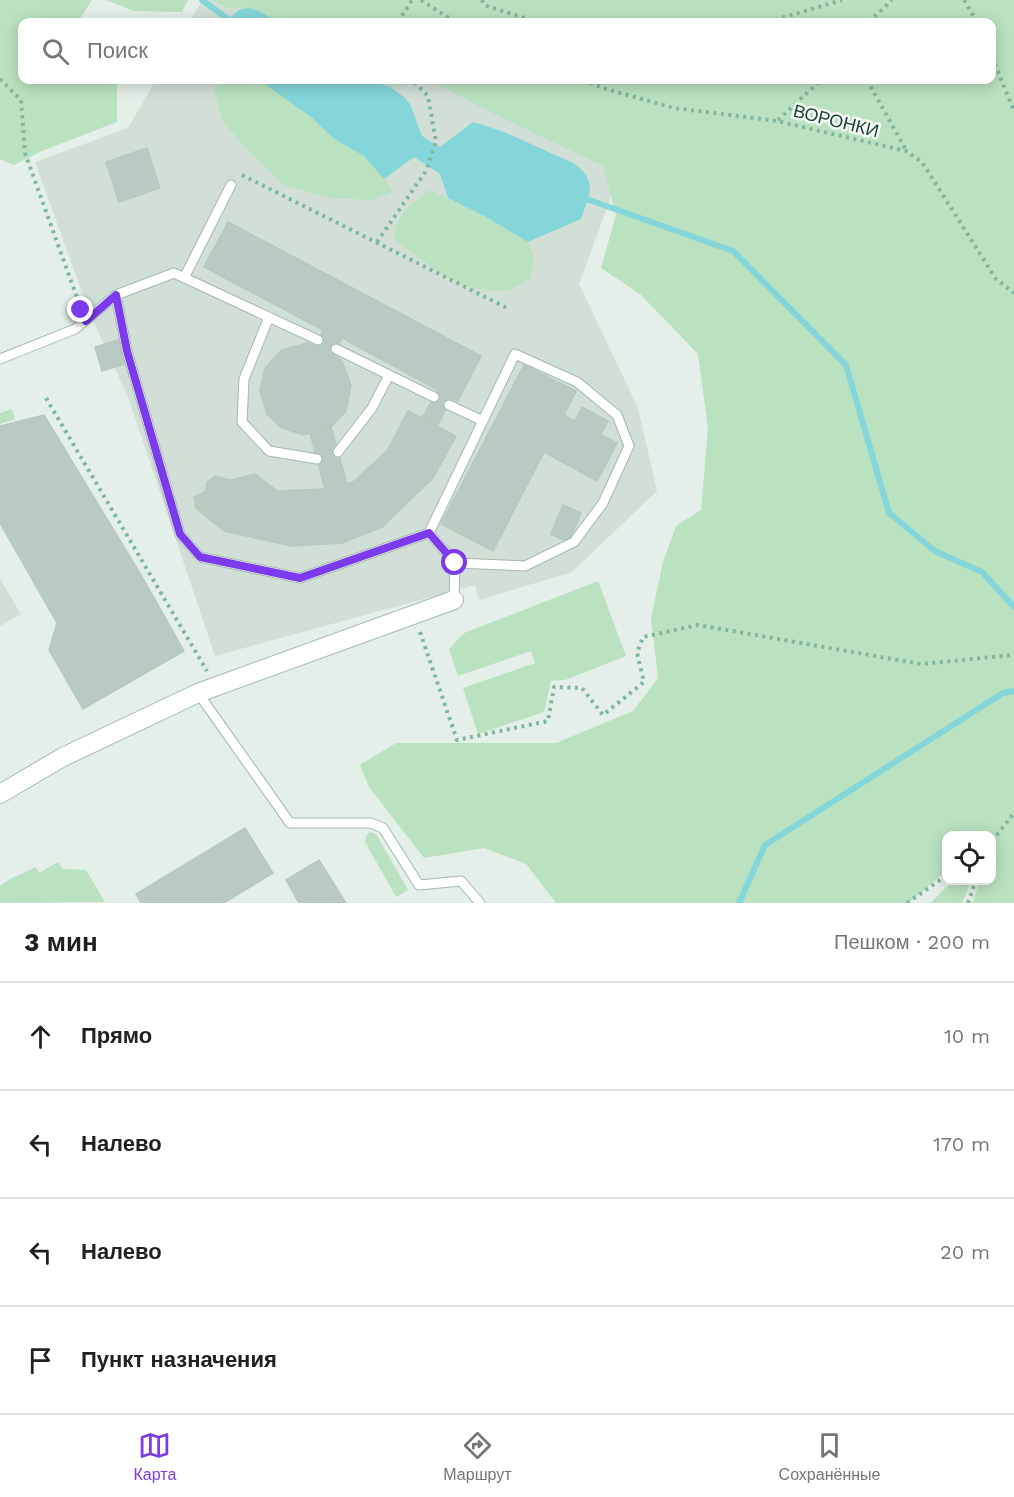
<!DOCTYPE html>
<html lang="ru">
<meta charset="utf-8">
<style>
body{margin:0;font-family:"Work Sans",sans-serif;background:#f2f2f2;color:#202124}
.controls{position:absolute;right:18px;bottom:18px;display:grid;overflow:hidden;border-radius:12px;box-shadow:0 3px 15px #0003}
.controls button{width:54px;height:54px;display:grid;place-items:center;padding:0;border:0;border-bottom:2px solid #e0e0e0;background:#fff;color:#202124;font:30px sans-serif}
.stop{position:absolute;width:18px;height:18px;margin:-14px;border:4px solid #7c3aed;border-radius:50%;background:#fff}
.stop.end{background:#7c3aed;border-color:#fff;box-shadow:0 2px 6px #0008}
.list{margin:0;padding:0;list-style:none}
h2{display:flex;justify-content:space-between;align-items:center;height:78px;margin:0;padding:0 24px;font-size:26px}
h2 small{font-size:20px;font-weight:400;color:#757577}
.list li{display:grid;grid-template-columns:39px 1fr auto;gap:18px;align-items:center;box-sizing:border-box;height:108px;padding:0 24px;border-top:2px solid #e0e0e0}
.list b{display:block;font-size:22px;white-space:nowrap}
.list em{font-size:20px;font-style:normal;color:#757577}
.icon{flex:none;width:33px;height:33px;fill:none;stroke:currentColor;stroke-width:2;stroke-linecap:round;stroke-linejoin:round}
.map{position:relative;flex:none;width:1014px;height:903px;overflow:hidden}
.search{position:absolute;background:#fff;box-shadow:0 3px 15px #0003;left:18px;right:18px;top:18px;height:66px;display:flex;align-items:center;gap:15px;box-sizing:border-box;padding:0 21px;border-radius:12px;color:#757577;font-size:22px}
.sheet{height:510px;background:#fff}
nav{display:flex;justify-content:space-around;align-items:center;box-sizing:border-box;height:84px;border-top:2px solid #e0e0e0;background:#fff;font-size:16px;color:#757577}
nav a{display:grid;justify-items:center;gap:3px}
nav .on{color:#7c3aed}
.map>svg:first-child{display:block}
</style>
<div class="map">
<svg width="1014" height="903" viewBox="0 0 1014 903">
<rect width="100%" height="100%" fill="#e4efe9"/>
<path fill="#d1dfd7" d="M203,0H271L306,22H189Z
M156,80H455L625,159L579,284L638,408L657,491L572,572L479,600L475,585L215,656L128,397L89,312L35,162L128,128Z
M0,579L21,614L0,626Z"/>
<path fill="#bae2c0" d="M0,0H92L78,22H22V80H117V122L42,151L14,165L0,159Z
M106,0H188L182,12L134,11Z
M212,0H1014V903H972L980,881L992,880V851L994,843L992,840V836H946V871L909,903H556L526,864L484,848L424,858L369,787L360,765L396,743H556L633,711L658,678L651,618L663,562L676,526L701,510L708,428L698,354L641,295L601,268L616,215L603,166L478,106L448,89L423,82L390,87L371,80H992V22H278L259,11L249,8L225,7Z
M223,80H259L311,117L334,139L364,156L384,179L393,192L372,200L330,198L284,185L242,145L222,119L214,90Z
M430,190L486,217L528,242L534,258L531,278C523,282 514,289 506,290C463,297 426,262 394,239C394,217 412,202 430,190Z
M12,409L15,419L0,424V413Z
M598,581L626,656L565,680L551,681L544,712L478,734L463,688L535,663L531,651L458,676L449,649L464,633Z
M370,832L376,834L408,890L396,897L365,842L366,836Z
M58,862L63,869L86,870L105,902L0,903V886L10,879L36,867L39,873Z
M954,880L971,881L962,903H930Z"/>
<path fill="#85d6da" d="M249,8L259,11L278,22H225L240,9Z
M259,80H371L390,87L404,97L411,106L422,136L440,147L473,122L502,131L573,163C599,181 589,194 581,219L528,242L486,217L448,198L440,174L414,157L384,179L364,156L334,139L311,117Z"/>
<g fill="none" stroke-linecap="round" stroke-linejoin="round">
<path stroke="#85d6da" stroke-width="6" d="M202,0L232,22
M581,197L733,251L846,365L889,513L935,551L982,572L1014,607
M739,903L765,845L1003,693L1014,691"/>
</g>
<path fill="#b8cac1" stroke="#b5cabf" stroke-width="1.5" d="M147,148L160,188L119,202L106,162Z
M228,222L481,356L458,401L452,398L437,426L422,418L438,390L342,338L334,355L342,361L351,385L346,411L331,427L303,435L280,427L267,414L260,391L265,368L282,350L307,343L316,346L323,330L204,267Z
M118,340L125,364L102,371L95,347Z
M524,365L576,391L564,415L575,421L582,407L608,421L601,435L617,443L597,481L544,452L493,551L441,524Z
M408,411L456,436L433,478L382,527L342,543L292,546L224,531L196,508L194,497L205,492L207,482L216,476L230,480L255,474L277,491L325,489L310,433L331,427L347,484L353,482L387,451Z
M44,415L141,575L184,651L83,709L49,650L57,623L0,523V426Z
M563,505L581,513L569,542L551,534Z
M245,828L273,873L224,903H141L136,894Z
M319,860L346,903H299L286,880Z"/>
<g fill="none" stroke-linecap="round" stroke-linejoin="round">
<defs>
<path id="lane" d="M184,278L231,185
M269,317L244,379L242,422L269,451L317,459
M318,340L174,273L116,295L127,351L180,534L200,557L300,578L429,533L455,563L454,600
M336,349L434,397
M0,359L75,329L116,295
M449,405L483,421
M338,452L372,408L389,375
M429,533L515,354L577,382L617,415L629,446L603,503L574,542L525,566L455,563
M198,693L290,823H371L383,828L419,885L461,881L480,903"/>
<path id="street" d="M0,794L63,757L198,693L454,600"/>
</defs>
<use href="#lane" stroke="#a5b8b0" stroke-width="11"/>
<use href="#street" stroke="#a5b8b0" stroke-width="20"/>
<path stroke="#80b69f" stroke-width="4" stroke-dasharray="3 4.5" stroke-linecap="butt" d="M421,0L455,22
M482,0L484,5L537,22
M964,0L977,22
M398,22L412,0
M768,22L842,0
M869,22L892,0
M992,57L1014,111
M0,79L21,100L25,153L80,306
M583,80L606,89L674,108L777,121L906,151L922,162L996,279L1014,293
M867,80L906,150
M778,120L821,80
M242,175L507,308
M377,242L426,171L436,142L428,96L412,80
M46,398L207,671
M420,632L457,740L548,721L554,687L582,688L603,715L644,682L637,653L643,637L698,625L921,664L1014,655
M992,841L1014,813
M907,903L946,876
M968,903L976,880"/>
<use href="#lane" stroke="#fff" stroke-width="9"/>
<use href="#street" stroke="#fff" stroke-width="18"/>
</g>
<g fill="none" stroke-linecap="round" stroke-linejoin="round">
<path stroke="#7c3aed" stroke-width="8" d="M81,310L86,321L116,295L127,351L180,534L200,557L300,578L429,533L455,563"/>
</g>
<g text-anchor="middle" stroke-width="5" stroke-linejoin="round" paint-order="stroke">
<g font-size="18" fill="#204336" stroke="#f5fbf7">
<text transform="translate(836 121) rotate(14)" y="6">ВОРОНКИ</text>
</g>
</g>
</svg>
<div class="controls">
<button><svg class="icon" aria-label="locate" viewBox="0 0 24 24"><circle cx="12" cy="12" r="6"/><path d="M12 2v4M12 18v4M2 12h4M18 12h4"/></svg></button>
</div>
<div class="stop" style="left:455px;top:563px"></div>
<div class="stop end" style="left:81px;top:310px"></div>
<div class="search"><svg class="icon" aria-label="search" viewBox="0 0 24 24"><circle cx="10" cy="10" r="6"/><path d="M15 15l6 6"/></svg>Поиск</div>
</div>
<section class="sheet">
<h2>3 мин<small>Пешком · 200 m</small></h2>
<ul class="list">
<li><svg class="icon" aria-label="ahead" viewBox="0 0 24 24"><path d="M12 20V5M6 11l6-6 6 6"/></svg><div><b>Прямо</b></div><em>10 m</em></li>
<li><svg class="icon" aria-label="left" viewBox="0 0 24 24"><path d="M17 20v-9H6M10 6l-5 5 5 5"/></svg><div><b>Налево</b></div><em>170 m</em></li>
<li><svg class="icon" aria-label="left" viewBox="0 0 24 24"><path d="M17 20v-9H6M10 6l-5 5 5 5"/></svg><div><b>Налево</b></div><em>20 m</em></li>
<li><svg class="icon" aria-label="arrive" viewBox="0 0 24 24"><path d="M6 21V4h12l-3 4 3 4H6"/></svg><div><b>Пункт назначения</b></div></li>
</ul>
</section>
<nav>
<a class="on"><svg class="icon" aria-label="map" viewBox="0 0 24 24"><path d="M3 6l6-2 6 2 6-2v14l-6 2-6-2-6 2zM9 4v14M15 6v14"/></svg>Карта</a>
<a><svg class="icon" aria-label="directions" viewBox="0 0 24 24"><path d="M12 3l9 9-9 9-9-9zM9 14v-3h6M13 9l2 2-2 2"/></svg>Маршрут</a>
<a><svg class="icon" aria-label="saved" viewBox="0 0 24 24"><path d="M7 4h10v16l-5-4-5 4z"/></svg>Сохранённые</a>
</nav>
